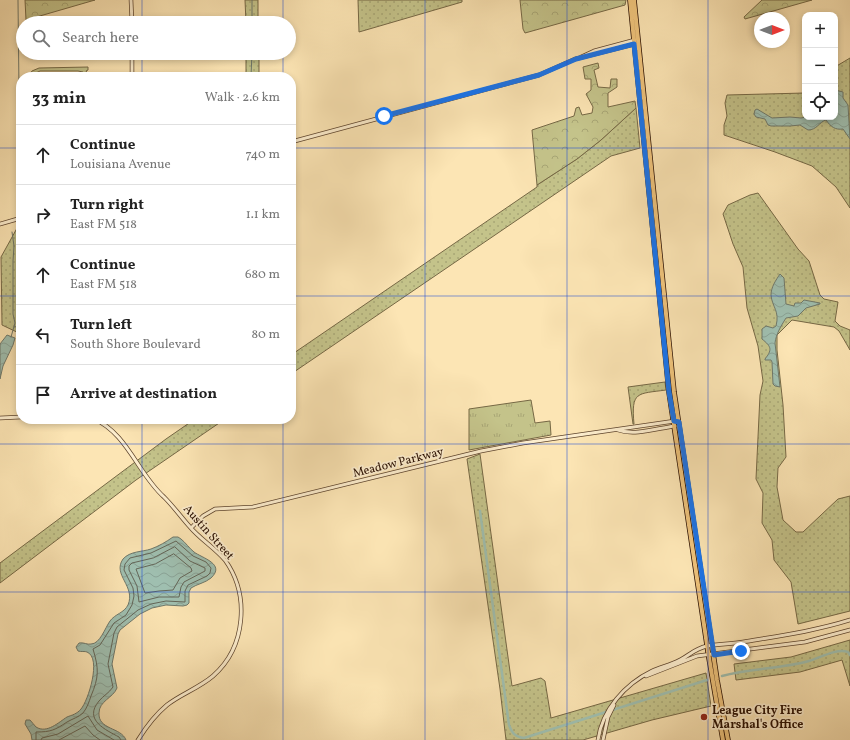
<!DOCTYPE html>
<meta charset="utf-8">
<style>
body{margin:0;font-family:Vollkorn,serif;background:#f6f6f6;color:#222}
.controls{position:absolute;right:12px;top:12px;display:grid;overflow:hidden;border-radius:8px;box-shadow:0 2px 6px #0003}
.controls button{width:36px;height:36px;display:grid;place-items:center;padding:0;border:0;border-bottom:1px solid #e0e0e0;background:#fff;color:#222;font:20px sans-serif}
.compass{position:absolute;left:754px;top:12px;width:36px;height:36px;border-radius:50%;background:#fff;box-shadow:0 2px 6px #0003;rotate:90deg}
.stop{position:absolute;width:12px;height:12px;margin:-9px;border:3px solid #1a73e8;border-radius:50%;background:#fff}
.stop.end{background:#1a73e8;border-color:#fff;box-shadow:0 1px 4px #0008}
.list{margin:0;padding:0;list-style:none}
h2{display:flex;justify-content:space-between;align-items:center;height:52px;margin:0;padding:0 16px;font-size:17px}
h2 small{font-size:13px;font-weight:400;color:#767676}
.list li{display:grid;grid-template-columns:26px 1fr auto;gap:12px;align-items:center;box-sizing:border-box;height:60px;padding:0 16px;border-top:1px solid #e0e0e0}
.list b{display:block;font-size:15px;white-space:nowrap}
.list p{margin:0;font-size:13px;white-space:nowrap;color:#767676}
.list em{font-size:13px;font-style:normal;color:#767676}
.icon{flex:none;width:22px;height:22px;fill:none;stroke:currentColor;stroke-width:2;stroke-linecap:round;stroke-linejoin:round}
.map{position:relative;flex:none;width:850px;height:740px;overflow:hidden}
.search{position:absolute;background:#fff;box-shadow:0 2px 6px #0003;left:16px;top:16px;width:280px;height:44px;display:flex;align-items:center;gap:10px;box-sizing:border-box;padding:0 14px;border-radius:22px;color:#767676;font-size:15px}
.panel{position:absolute;background:#fff;box-shadow:0 2px 6px #0003;left:16px;top:72px;width:280px;height:352px;border-radius:16px}
.map>svg:first-child{display:block}
</style>
<div class="map">
<svg width="850" height="740" viewBox="0 0 850 740">
<defs>
<pattern id="grass-dots" width="8" height="8" patternUnits="userSpaceOnUse"><rect width="8" height="8" fill="#c4c38a"/><path d="M2 2h.1M6 6h.1" fill="none" stroke="#a8a675" stroke-width="1.8" stroke-linecap="round"/></pattern>
<pattern id="forest-crowns" width="20" height="18" patternUnits="userSpaceOnUse"><rect width="20" height="18" fill="#c4c38a"/><path d="M2 6a3 3 0 1 1 6 0M12 15a3 3 0 1 1 6 0" fill="none" stroke="#a8a675"/></pattern>
<pattern id="park-tufts" width="24" height="20" patternUnits="userSpaceOnUse"><rect width="24" height="20" fill="#c4c38a"/><path d="M3 7l-1-3M5 7V3M7 7l1-3M15 17l-1-3M17 17v-4M19 17l1-3" fill="none" stroke="#a8a675"/></pattern>
<pattern id="water-waves" width="16" height="10" patternUnits="userSpaceOnUse"><rect width="16" height="10" fill="#9fbfb0"/><path d="M0 5q4-4 8 0t8 0" fill="none" stroke="#89a396"/></pattern>
</defs>
<rect width="100%" height="100%" fill="#fce5b4"/>
<filter id="stains"><feTurbulence type="fractalNoise" baseFrequency=".005" numOctaves="4"/><feColorMatrix values="0 0 0 0 .2 0 0 0 0 .09 0 0 0 0 .02 0 0 0 .5 -.17"/></filter>
<radialGradient id="worn" r=".72"><stop offset=".6" stop-color="#630" stop-opacity="0"/><stop offset="1" stop-color="#630" stop-opacity=".3"/></radialGradient>
<path fill="url(#grass-dots)" stroke="#766845" d="M245,0H258V23H246Z
M358,0H462V2L359,32Z
M246,53H259V77H246Z
M850,58V208L836,187L812,166L775,152L724,135V125L727,116L725,103L727,95L805,93V117H835V67Z
M636,108L640,148L611,156L291,374V355L537,187V185L577,159L601,140Z
M758,193L798,249L809,261L820,295L824,299L838,302L835,321L840,326L850,330V350L839,331L834,327L792,320L777,335V350L783,405L786,457L778,468L777,487L783,520L796,532H803L838,499L850,496V611L798,624L791,582L774,560L772,540L762,523L763,493L756,479L760,395L763,381L758,346L747,308L743,267L733,244L723,214L728,205L750,195Z
M21,221V334L2,325L1,257Z
M665,382L666,390C637,394 631,391 634,424H633L628,387Z
M195,419H225L136,480L0,583V563L166,439Z
M480,454L512,686L541,678L545,681L551,718L706,673L711,706L652,720L583,740H506L500,689L467,459Z
M850,640V686L842,660L800,672L736,680L734,664L791,657Z"/>
<path fill="url(#forest-crowns)" stroke="#766845" d="M25,0H95L26,20Z
M520,0H626L625,5L525,33L523,29Z
M762,0H812L745,19L744,17Z
M598,63L599,68L594,70L598,87L610,88L611,79H617V87L608,93V107L635,101L636,108L601,140L577,159L537,185L532,130L574,116L576,108L579,107L582,115L592,113L593,107L586,94L591,90V79H585L583,67Z"/>
<path fill="url(#park-tufts)" stroke="#766845" d="M531,400L535,423L550,421L551,435L469,450V409Z"/>
<path fill="#c4c38a" stroke="#766845" d="M88,67V70L86,71L90,77H87L83,72L78,71H40L36,73L32,77H28L32,71L39,68Z"/>
<path fill="url(#water-waves)" stroke="#6f786a" d="M835,90L843,92V98L848,105L850,139L843,129C835,130 831,127 826,120C819,122 817,130 808,130L800,125L790,126H771L768,125L765,119L756,117L754,114L755,110L757,109L772,118L790,117L801,118L806,117H835Z
M780,274L784,278L786,304L794,306L795,303H801L804,300L820,303V304L806,308L798,316L786,318C781,326 776,334 775,343L780,387L775,386L773,384L772,362L771,360H765V359C772,350 772,347 762,339V329L766,326L773,328L776,326C780,311 772,307 771,295C771,287 776,280 780,274Z
M7,335L15,338L13,345L3,366L0,379V344Z
M173,537H178L181,539C186,543 189,548 194,552C202,558 226,564 211,578C205,583 197,584 191,588L189,592V603L187,605L183,606L166,605L152,608L140,614L120,630L118,634L112,664L117,688C113,698 99,701 99,713C98,730 121,727 126,740H32L31,734L25,724L26,720H30C32,722 34,725 36,727C47,734 59,722 67,717C72,715 77,714 81,709C88,701 102,658 87,652C85,651 81,652 78,651L76,647L79,643C84,642 87,645 91,644C100,644 105,628 110,621C115,614 124,613 128,605C136,586 112,575 123,559C130,551 142,552 151,549C159,546 166,542 173,537Z"/>
<g fill="none" stroke-linecap="round" stroke-linejoin="round">
<path stroke="#646658" stroke-width="1" d="M175,547L190,561L205,568V571L184,582L181,587L179,597H159L139,602L137,586L129,570V566L132,563L153,558Z
M174,554L191,568L192,571L180,578L173,590L159,591L145,593L136,569L155,564Z
M36,740V732C51,732 55,730 67,722C72,719 79,717 83,713C87,708 89,702 91,696C99,677 99,669 93,649L100,645L114,623L126,615L132,605L134,596L133,588L124,570L125,564L130,558L151,553L176,541L193,556L206,562L211,568L210,573L207,576L188,585L185,591V602L166,601L151,604L138,610L117,627L114,633L108,664L113,687C109,693 103,696 99,701C83,720 106,730 119,737L121,740
M41,740L42,738L58,734L88,716L97,730L114,740
M59,740L85,726L93,735L100,740"/>
<path stroke="#6f786a" stroke-width="1" d="M18,0L19,91L21,97
M252,23V0
M251,77L252,53
M14,327L21,326
M11,337L15,323L13,314V261L14,246L12,232"/>
<path stroke="#9fbfb0" stroke-width="2.5" d="M480,511L509,725C512,733 515,737 524,738L707,680
M722,676C750,668 781,669 809,661C820,658 836,648 848,652L850,655"/>
<defs>
<path id="tertiary" d="M131,0L132,23
M132,53V77
M581,57L594,51L635,40
M291,142L539,75L575,59L635,44
M0,224L21,218
M0,418L21,417
M94,419C127,433 138,474 164,497C174,507 181,517 190,527C200,539 215,548 225,560C250,595 246,647 213,676C199,688 181,694 167,705C155,715 146,727 138,740
M618,430C635,436 658,428 675,426
M191,528L203,516L215,509L253,507L481,451L523,443L675,421
M646,676L697,656L805,642L850,630
M598,740C602,710 625,684 652,671C661,667 671,665 680,660C690,655 694,649 707,646C719,644 731,644 743,642C779,636 815,631 850,620
M603,740L608,717L614,705"/>
<path id="primary" d="M630,0L669,392L709,658L723,740
M634,0L674,392L717,680L728,740"/>
</defs>
<use href="#tertiary" stroke="#5d442d" stroke-width="4.5"/>
<use href="#primary" stroke="#280e00" stroke-width="5.5"/>
<use href="#tertiary" stroke="#fdeece" stroke-width="3"/>
<use href="#primary" stroke="#eec27a" stroke-width="4"/>
</g>
<g fill="none" stroke-linecap="round" stroke-linejoin="round">
<path stroke="#1a73e8" stroke-width="5" d="M384,116L539,75L576,59L634,44L669,392L674,421L679,422L714,655L741,651"/>
</g>
<path fill="none" stroke="#1d4ed8" stroke-width="1" stroke-opacity="0.55" d="M142,0V23M283,0V23M425,0V740M567,0V740M708,0V740M142,53V77M283,53V77M0,148H21M291,148H850M0,296H21M291,296H850M142,419V740M283,419V740M0,444H850M0,592H850"/>
<circle fill="#8f2418" stroke="#fdeece" stroke-width="1.5" cx="704" cy="717" r="4"/>
<g text-anchor="middle" stroke-width="3.5" stroke-linejoin="round" paint-order="stroke">
<g font-size="12" fill="#280e00" stroke="#fdeece">
<text transform="translate(398 462) rotate(-14)" y="4">Meadow Parkway</text>
<text transform="translate(209 532) rotate(48)" y="4">Austin Street</text>
</g>
<g font-size="12" font-weight="bold" fill="#280e00" stroke="#fdeece" text-anchor="start">
<text x="712" y="714">League City Fire<tspan x="712" dy="14">Marshal's Office</tspan></text>
</g>
</g>
<rect width="100%" height="100%" filter="url(#stains)"/>
<rect width="100%" height="100%" fill="url(#worn)"/>
</svg>
<div class="controls">
<button>+</button>
<button>−</button>
<button><svg class="icon" aria-label="locate" viewBox="0 0 24 24"><circle cx="12" cy="12" r="6"/><path d="M12 2v4M12 18v4M2 12h4M18 12h4"/></svg></button>
</div>
<svg class="compass" viewBox="-18 -18 36 36"><path d="M0-13l5 13h-10z" fill="#e53935"/><path d="M0 13l5-13h-10z" fill="#767676"/></svg>
<div class="stop" style="left:384px;top:116px"></div>
<div class="stop end" style="left:741px;top:651px"></div>
<div class="search"><svg class="icon" aria-label="search" viewBox="0 0 24 24"><circle cx="10" cy="10" r="6"/><path d="M15 15l6 6"/></svg>Search here</div>
<section class="panel">
<h2>33 min<small>Walk · 2.6 km</small></h2>
<ul class="list">
<li><svg class="icon" aria-label="ahead" viewBox="0 0 24 24"><path d="M12 20V5M6 11l6-6 6 6"/></svg><div><b>Continue</b><p>Louisiana Avenue</p></div><em>740 m</em></li>
<li><svg class="icon" aria-label="right" viewBox="0 0 24 24"><path d="M7 20v-9h11M14 6l5 5-5 5"/></svg><div><b>Turn right</b><p>East FM 518</p></div><em>1.1 km</em></li>
<li><svg class="icon" aria-label="ahead" viewBox="0 0 24 24"><path d="M12 20V5M6 11l6-6 6 6"/></svg><div><b>Continue</b><p>East FM 518</p></div><em>680 m</em></li>
<li><svg class="icon" aria-label="left" viewBox="0 0 24 24"><path d="M17 20v-9H6M10 6l-5 5 5 5"/></svg><div><b>Turn left</b><p>South Shore Boulevard</p></div><em>80 m</em></li>
<li><svg class="icon" aria-label="arrive" viewBox="0 0 24 24"><path d="M6 21V4h12l-3 4 3 4H6"/></svg><div><b>Arrive at destination</b></div></li>
</ul>
</section>
</div>
